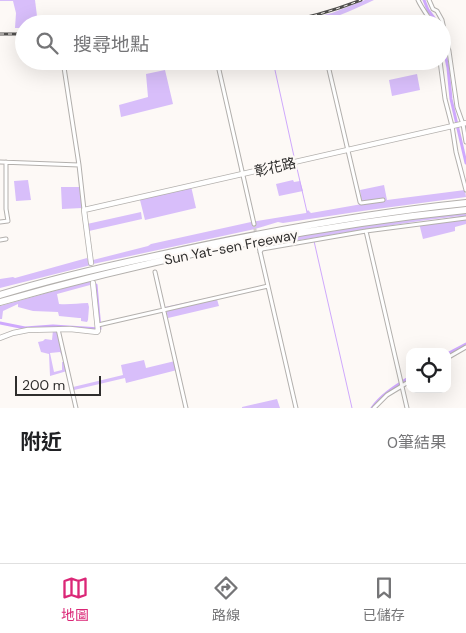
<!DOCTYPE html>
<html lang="zh-TW">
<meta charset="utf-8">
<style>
body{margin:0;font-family:"DM Sans","Noto Sans TC",sans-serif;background:#f6f6f6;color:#202124}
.controls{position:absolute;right:15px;bottom:15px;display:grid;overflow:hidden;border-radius:10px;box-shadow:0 5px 20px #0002}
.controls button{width:45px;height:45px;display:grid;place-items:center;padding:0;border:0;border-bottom:1px solid #e0e0e0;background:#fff;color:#202124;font:25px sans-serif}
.scale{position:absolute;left:15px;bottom:12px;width:86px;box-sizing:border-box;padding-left:5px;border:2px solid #2f2e2d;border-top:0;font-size:14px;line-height:18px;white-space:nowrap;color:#2f2e2d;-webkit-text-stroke:4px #fdf9f6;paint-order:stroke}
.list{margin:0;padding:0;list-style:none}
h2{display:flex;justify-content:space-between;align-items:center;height:65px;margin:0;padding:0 20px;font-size:21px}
h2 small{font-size:16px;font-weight:400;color:#757577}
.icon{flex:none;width:28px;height:28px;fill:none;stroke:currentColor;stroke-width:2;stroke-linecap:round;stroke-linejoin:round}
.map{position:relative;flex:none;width:466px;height:408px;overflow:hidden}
.search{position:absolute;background:#fff;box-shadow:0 5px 20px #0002;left:15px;right:15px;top:15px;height:55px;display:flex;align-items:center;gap:12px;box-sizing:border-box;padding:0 18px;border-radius:28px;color:#757577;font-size:19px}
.sheet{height:155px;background:#fff}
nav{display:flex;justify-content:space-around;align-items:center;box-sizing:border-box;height:70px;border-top:1px solid #e0e0e0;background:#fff;font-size:14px;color:#757577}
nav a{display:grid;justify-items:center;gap:2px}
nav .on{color:#db2777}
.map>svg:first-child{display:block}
</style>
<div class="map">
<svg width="466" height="408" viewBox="0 0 466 408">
<rect width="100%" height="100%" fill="#fdf9f6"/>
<path fill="#d8befa" d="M0,0H35L38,24H24V28H15L16,13L13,1H0Z
M365,0H374C353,10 329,21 306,24C300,24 293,24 286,24L332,13Z
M165,70L173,104L121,117L119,105L148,97L146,74Z
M417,74L420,90L392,96L389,80Z
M28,180L31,200L16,201L14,181Z
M293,180L294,182L300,181L303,191L279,196L276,184Z
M384,185L387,200L465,190L466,197L369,210L283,223L278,222L255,229L93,264V260L148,246L151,244L251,222L306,213L308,210L311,213L362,204L360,190Z
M191,186L196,208L145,220L140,200L141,198Z
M61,187H80L82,208L62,209Z
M141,212L142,219L89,231L87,224Z
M466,212V216H462L466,217V224L455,227V231L423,239L419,223L460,216C409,222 358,230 307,239C295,240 272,248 261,245L260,244L270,241L274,242L288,240L296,236L349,228Z
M87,258L91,265L0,288V279L13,277L15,278Z
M90,281V285L57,294L59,304C69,305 78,303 88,303L89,307L88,320L87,322L81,321V318H79L59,316L58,312L33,311L18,307V304L3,311L2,319H0V306Z
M216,296L219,306L168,318L165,307Z
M53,330L58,331L63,358L60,352L50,353L54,372L62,370V362H64L67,371L50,376L49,354L41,352L38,342L43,341L45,339L52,340Z
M144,360L146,368L175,361L177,370L126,383L125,378L74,390L73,387L123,375L121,365Z
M277,399L280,408H242V407Z"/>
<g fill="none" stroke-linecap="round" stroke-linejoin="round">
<path stroke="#cfa9fd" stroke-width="1" d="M273,61L295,161
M296,164L307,212
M314,241L352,408"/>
<path stroke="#cfa9fd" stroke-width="3" d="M424,0L428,10L434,18L437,24
M442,38L448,68L451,99L466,163
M0,323L25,328L53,326L100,329L96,285
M447,354L466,344
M372,408C382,394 396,386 410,377"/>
<path stroke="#d4d0ce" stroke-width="3" stroke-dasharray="3 1.5" stroke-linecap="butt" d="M254,224L256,235"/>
<defs>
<path id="street" d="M418,0C422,9 428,15 432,24
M429,0L433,9L437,11L442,20L449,51L457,107L463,124L466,142
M318,23L319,24
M63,61L79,165L84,210
M217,61L254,224
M327,61L360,202L361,203L383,200
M440,61L445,99L452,126L456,152L466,190
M0,162L79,165
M0,222L8,221L6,209V162
M366,231L407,408
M0,240L6,239
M259,247L296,408
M260,252L262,249L366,231L466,218
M155,272L186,408
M98,325L268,286
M58,329L76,408
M447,358L466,347
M374,408L387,395L410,381"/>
<path id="secondary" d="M91,263L84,210L466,123
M0,338L13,333L28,330L70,329L97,332L98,331L93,283"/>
<path id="highway" d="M0,295C51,279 103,267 155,256C258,233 361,214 466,203
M0,302C152,259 308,226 466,210"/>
</defs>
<use href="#street" stroke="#b3b0ad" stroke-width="5"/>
<use href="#secondary" stroke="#b3b0ad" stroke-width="6"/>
<use href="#highway" stroke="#b3b0ad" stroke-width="8"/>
<use href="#street" stroke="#fff" stroke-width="3"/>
<use href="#secondary" stroke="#fff" stroke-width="4.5"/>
<use href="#highway" stroke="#fff" stroke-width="6"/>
<defs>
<path id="rail" d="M274,24C304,19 333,11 361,0
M0,34H24"/>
</defs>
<use href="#rail" stroke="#504f4d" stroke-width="3"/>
<use href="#rail" stroke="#fdf9f6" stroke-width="1" stroke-dasharray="4" stroke-linecap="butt"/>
</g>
<g text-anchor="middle" stroke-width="4.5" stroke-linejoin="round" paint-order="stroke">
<g font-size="14" fill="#2f2e2d" stroke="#fdf9f6">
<text transform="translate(275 167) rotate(-13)" y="5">彰花路</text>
<text transform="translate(231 247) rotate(-11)" y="5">Sun Yat-sen Freeway</text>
</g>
</g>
</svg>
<div class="controls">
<button><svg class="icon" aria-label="locate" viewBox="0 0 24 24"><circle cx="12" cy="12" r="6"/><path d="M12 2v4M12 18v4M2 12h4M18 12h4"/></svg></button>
</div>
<div class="scale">200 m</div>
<div class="search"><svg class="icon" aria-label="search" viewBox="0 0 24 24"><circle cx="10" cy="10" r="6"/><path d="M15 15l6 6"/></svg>搜尋地點</div>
</div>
<section class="sheet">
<h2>附近<small>0筆結果</small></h2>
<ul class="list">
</ul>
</section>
<nav>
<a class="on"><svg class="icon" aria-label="map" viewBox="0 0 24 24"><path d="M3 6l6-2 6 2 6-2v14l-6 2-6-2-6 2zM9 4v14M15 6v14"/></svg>地圖</a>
<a><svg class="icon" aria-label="directions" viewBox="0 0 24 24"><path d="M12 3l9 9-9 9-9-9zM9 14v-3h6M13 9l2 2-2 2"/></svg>路線</a>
<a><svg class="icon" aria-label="saved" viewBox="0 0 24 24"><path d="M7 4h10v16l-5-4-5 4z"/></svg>已儲存</a>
</nav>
